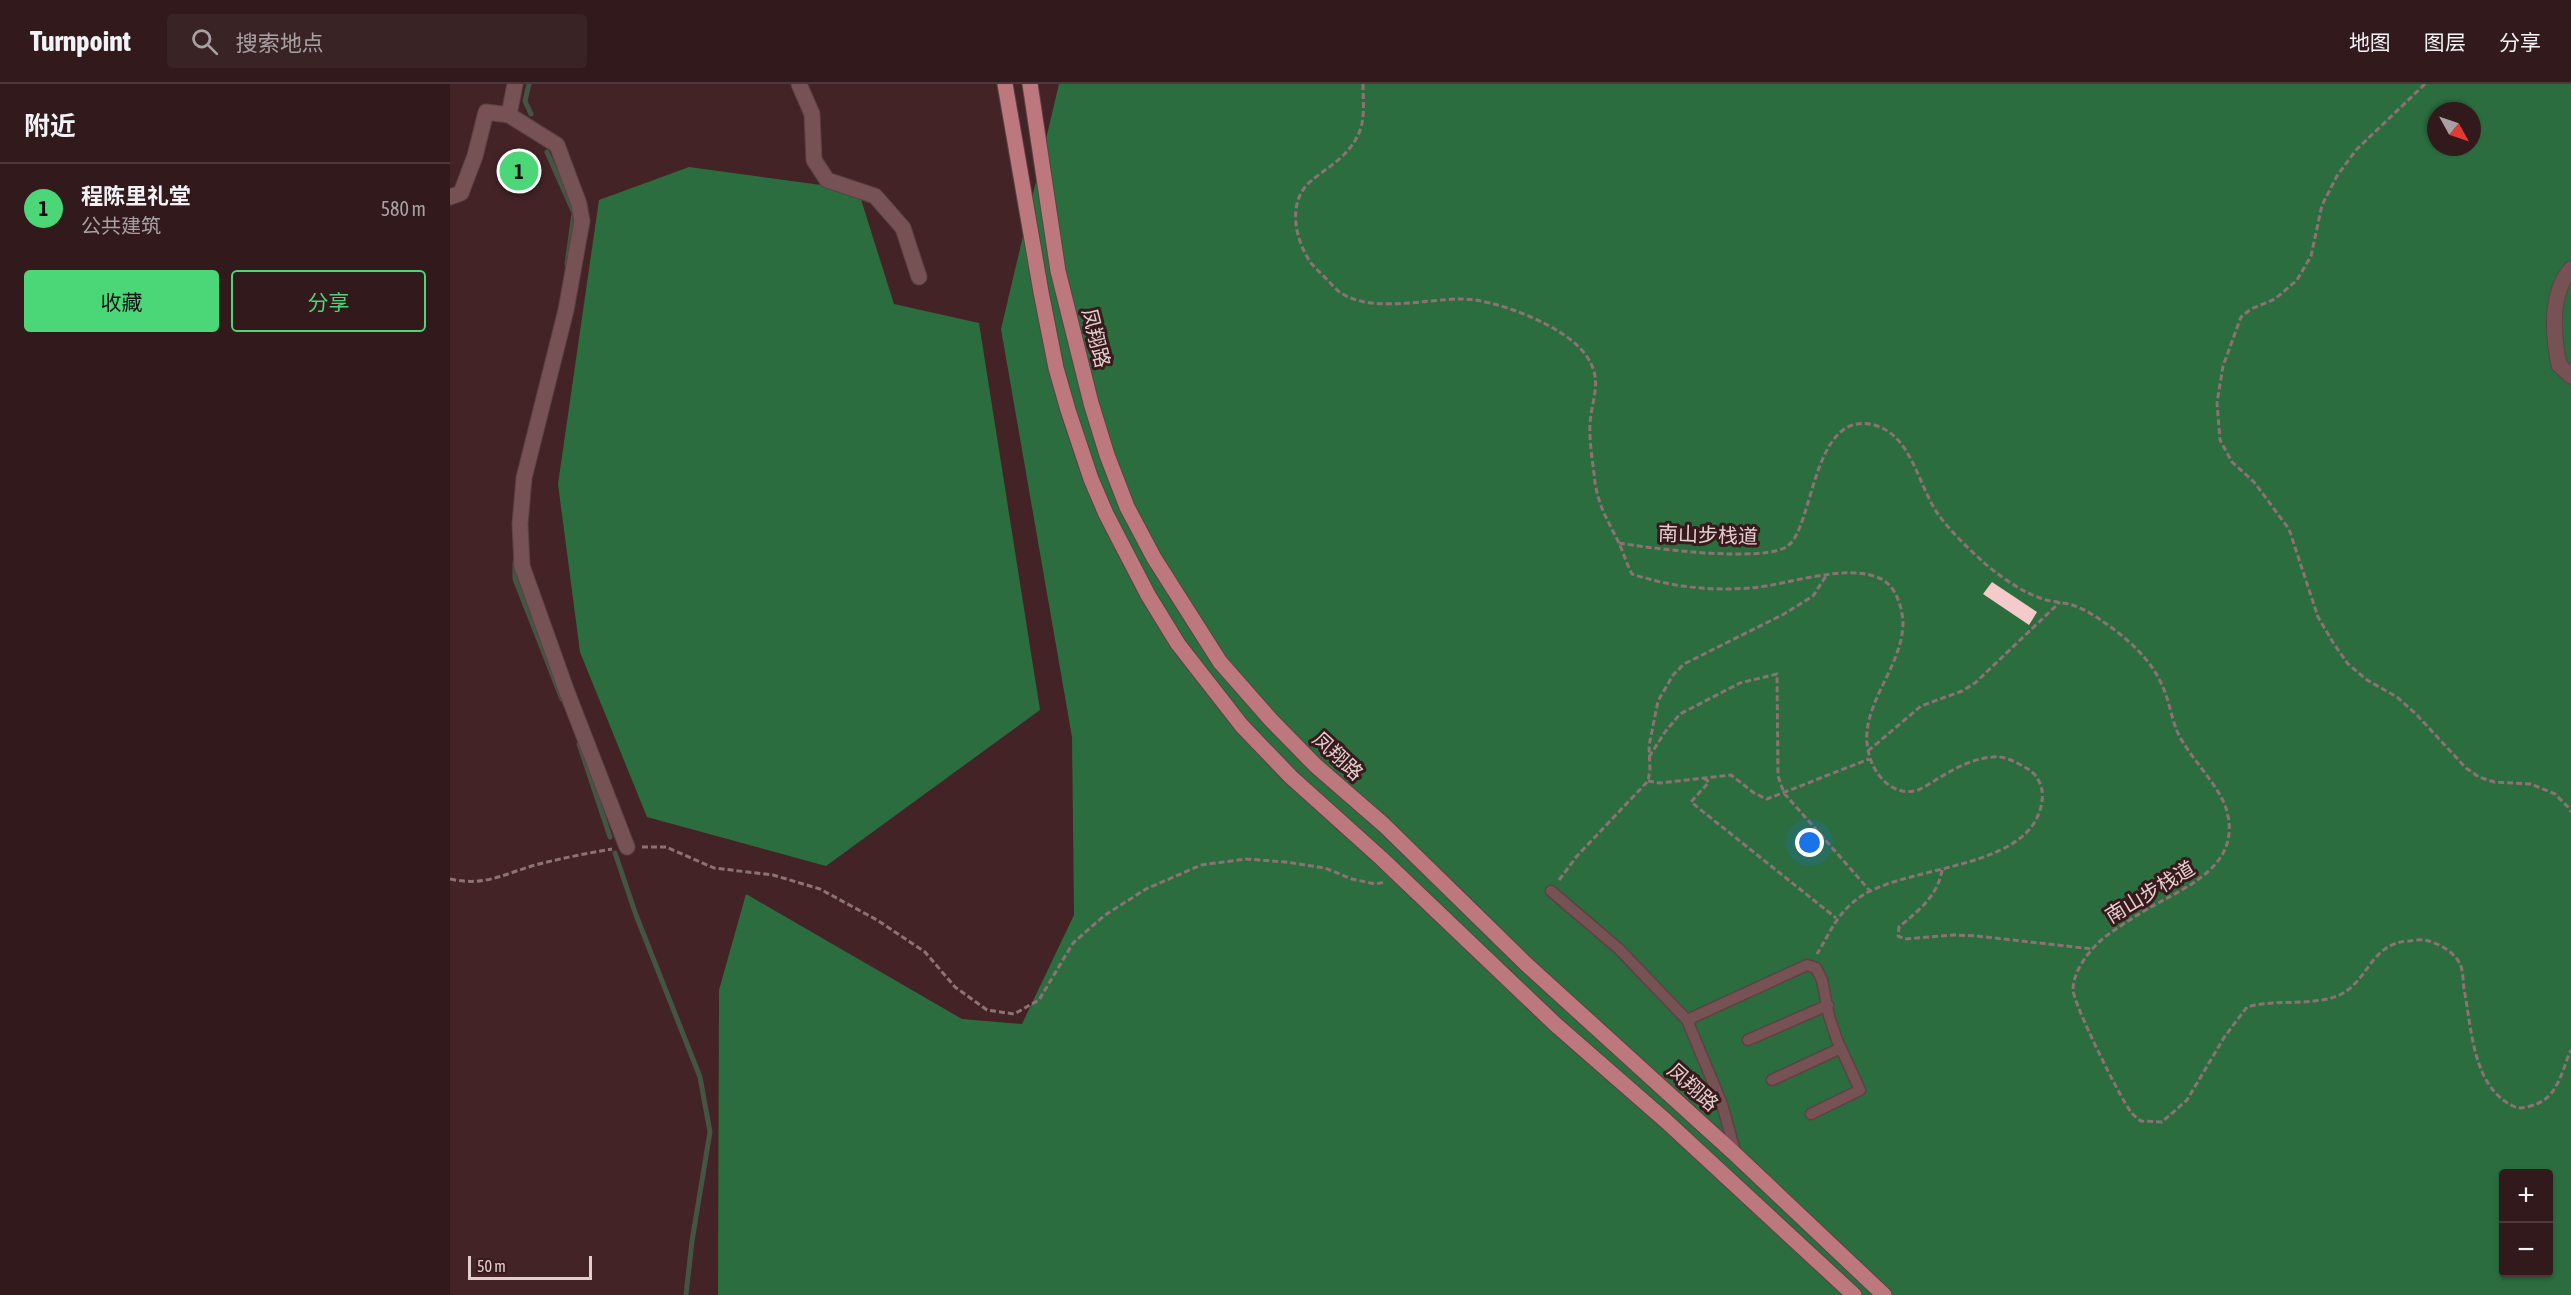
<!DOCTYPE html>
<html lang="zh">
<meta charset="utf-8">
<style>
body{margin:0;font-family:"Asap Condensed","Noto Sans SC",sans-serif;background:#3a2325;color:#f1f3f6}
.controls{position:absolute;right:18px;bottom:18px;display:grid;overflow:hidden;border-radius:6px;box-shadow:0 2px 4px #0004}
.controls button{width:54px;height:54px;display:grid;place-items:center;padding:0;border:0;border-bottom:2px solid #4d383b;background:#321a1c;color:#f1f3f6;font:30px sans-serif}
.compass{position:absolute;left:1977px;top:18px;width:54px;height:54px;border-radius:50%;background:#321a1c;box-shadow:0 2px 4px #0004;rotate:130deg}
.scale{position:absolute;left:18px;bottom:15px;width:124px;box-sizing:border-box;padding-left:6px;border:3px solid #e3cecf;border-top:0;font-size:16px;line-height:21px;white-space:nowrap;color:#e3cecf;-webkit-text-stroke:4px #381a1c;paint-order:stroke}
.you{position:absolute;left:1360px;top:759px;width:21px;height:21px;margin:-15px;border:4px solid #fff;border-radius:50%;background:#1a73e8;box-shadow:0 0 0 9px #1a73e833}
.badge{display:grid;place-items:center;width:39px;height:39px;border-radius:50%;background:#4bd677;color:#111;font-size:20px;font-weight:700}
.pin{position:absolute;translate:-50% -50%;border:3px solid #fff;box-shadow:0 2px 6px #0006}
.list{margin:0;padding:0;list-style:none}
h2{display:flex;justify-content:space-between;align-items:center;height:78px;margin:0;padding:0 24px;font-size:26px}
h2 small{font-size:20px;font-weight:400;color:#a8a1a3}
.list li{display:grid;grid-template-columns:39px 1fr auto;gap:18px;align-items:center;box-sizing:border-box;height:90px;padding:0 24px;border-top:2px solid #4d383b}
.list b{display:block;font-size:22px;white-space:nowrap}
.list p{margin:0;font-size:20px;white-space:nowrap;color:#a8a1a3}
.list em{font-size:20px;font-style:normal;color:#a8a1a3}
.actions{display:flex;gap:12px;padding:18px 24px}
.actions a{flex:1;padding:14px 0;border:2px solid #4bd677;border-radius:6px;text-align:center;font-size:21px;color:#4bd677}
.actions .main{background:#4bd677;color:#111}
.icon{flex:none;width:33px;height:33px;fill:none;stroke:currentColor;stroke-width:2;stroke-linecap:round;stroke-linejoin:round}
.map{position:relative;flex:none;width:2121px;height:1211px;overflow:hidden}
header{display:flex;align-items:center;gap:36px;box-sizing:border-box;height:84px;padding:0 30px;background:#321a1c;border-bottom:2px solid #4d383b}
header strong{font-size:28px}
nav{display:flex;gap:33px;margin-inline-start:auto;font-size:21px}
.search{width:420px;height:54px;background:#3a2325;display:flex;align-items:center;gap:15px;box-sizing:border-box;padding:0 21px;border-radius:6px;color:#a8a1a3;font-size:22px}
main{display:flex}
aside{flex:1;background:#321a1c}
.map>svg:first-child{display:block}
</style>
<header>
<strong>Turnpoint</strong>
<div class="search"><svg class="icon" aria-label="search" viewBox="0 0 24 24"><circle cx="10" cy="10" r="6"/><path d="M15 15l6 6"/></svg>搜索地点</div>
<nav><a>地图</a><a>图层</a><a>分享</a></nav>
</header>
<main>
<aside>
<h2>附近<small></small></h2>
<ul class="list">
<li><span class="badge">1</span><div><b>程陈里礼堂</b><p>公共建筑</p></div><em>580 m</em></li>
</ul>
<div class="actions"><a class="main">收藏</a><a>分享</a></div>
</aside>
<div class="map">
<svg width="2121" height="1211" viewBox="0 0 2121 1211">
<rect width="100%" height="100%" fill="#432326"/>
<path fill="#2b6d3e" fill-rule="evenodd" d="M609,0H2121V1211H268L269,906L296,810L512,935L572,940L624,831L622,653L551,245ZM1986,27H2022V63H1986ZM2054,1090H2098V1188H2054Z
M239,83L408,106L444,220L529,239L590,626L376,782L197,733L130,568L108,400L149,116Z"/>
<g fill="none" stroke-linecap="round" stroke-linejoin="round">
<path stroke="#454" stroke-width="5" d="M79,0L75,17L81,30
M97,68L124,129L117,180
M65,478V495L112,615
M129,660L160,753
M165,769L186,831L250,993L260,1048L242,1157L236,1211"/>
</g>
<path fill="#f4cacb" d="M1542,498L1587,528L1579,541L1533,510Z"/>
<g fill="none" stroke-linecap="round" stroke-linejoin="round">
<defs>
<path id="service" d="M1101,807L1169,865L1237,936L1272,1020L1286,1071
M1237,936L1357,881L1366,884L1372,896L1379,932L1387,956L1410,1006L1361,1030
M1298,956L1378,921
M1322,996L1391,964"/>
<path id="minor" d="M349,0L362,30L364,76L377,96L425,112L453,144L469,193
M59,31L65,0
M0,113L11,109L25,72L36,28L59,31L107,61L129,120L132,137L116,226L74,394L70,440L72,482L117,608L177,763
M2121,185C2099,210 2103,251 2109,281L2121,292"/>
<path id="primary" d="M555,0L591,208L606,284L618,326L641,395L656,430L698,511L728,560L792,642L841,693L931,774L1105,940L1216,1037L1404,1211
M580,0L608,187L641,319L657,371L677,423L704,474L770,578L821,636L865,681L934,741L1076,880L1286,1071L1434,1211"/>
</defs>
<use href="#service" stroke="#5c4245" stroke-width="13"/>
<use href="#minor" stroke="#5c4245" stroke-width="17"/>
<use href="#primary" stroke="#5c4245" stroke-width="17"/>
<path stroke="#8d7274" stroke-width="3" stroke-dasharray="6 3" stroke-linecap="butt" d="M913,0C913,18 916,37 907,53C897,73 878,83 862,96C836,117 845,156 861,179C868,187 876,194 883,202C910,232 974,215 1010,215C1044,214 1115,242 1135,270C1154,295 1142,313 1140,339C1139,359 1143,379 1145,398C1148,421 1158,437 1168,457C1173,467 1176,479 1182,490C1221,503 1260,507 1301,504C1337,501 1395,479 1429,494C1445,500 1452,522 1453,538C1453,584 1409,621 1418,666C1422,689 1442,714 1468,706C1475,703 1482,698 1489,694C1505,684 1522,675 1542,673C1555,671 1567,679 1578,685C1589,692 1594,705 1592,717C1583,787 1457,780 1410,813C1387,829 1381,847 1367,870
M1975,0L1906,66L1887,92L1872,121L1861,172L1847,196L1825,215L1801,225L1791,233L1773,282L1767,319L1770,356L1782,378L1804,398L1839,445L1868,533L1884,560L1898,580L1917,596L1947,613L1966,630L2016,684L2029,693L2044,698L2081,700L2105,710L2118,723L2121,728
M1169,459C1199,464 1317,480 1339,461C1364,439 1363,325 1424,341C1462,351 1468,402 1488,430C1499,446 1517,463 1532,477C1548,491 1570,507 1590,514C1600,518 1612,518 1622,521C1633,524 1645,532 1655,539C1682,558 1705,579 1716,611C1720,622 1722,635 1727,647C1739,674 1771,702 1777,728C1790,777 1745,799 1710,818C1691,828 1673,840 1656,852C1641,864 1623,886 1623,906C1624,921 1670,1014 1681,1028C1683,1031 1687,1034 1691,1037L1712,1038L1737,1016L1775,952L1797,923C1827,914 1870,924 1895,908C1920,891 1922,861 1957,857C1962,857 1969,855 1975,856C1987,859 2002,866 2009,878C2013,884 2013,897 2014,905C2022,945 2022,1002 2063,1022C2069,1025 2074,1024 2080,1022C2108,1016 2111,988 2121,966
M1418,667L1471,622L1512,607L1525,599L1610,518
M1199,673L1215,648L1230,630L1290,599L1327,590L1328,692L1334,709L1420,807
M1254,694L1259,698L1241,718L1386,834
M1198,697L1210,699L1281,691L1304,709L1317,715L1419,675
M192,763H216L264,784L323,791L370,805L427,836L475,868L505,903L537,926L564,930L589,916L623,859L655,831L696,805L751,781L796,775L836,778L875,784L902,795L925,800L935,798
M1492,786C1488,812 1468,827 1449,843L1448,852L1455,855L1504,851L1527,852L1642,865
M0,795C37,803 55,789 89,780C113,774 138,769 162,765
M1109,796L1127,772L1198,697L1200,686L1199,662L1208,617L1223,591L1234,580L1334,530L1363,512L1376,492"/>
<use href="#service" stroke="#765254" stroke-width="10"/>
<use href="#minor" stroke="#765254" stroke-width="15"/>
<use href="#primary" stroke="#bd787d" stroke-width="15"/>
</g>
<g text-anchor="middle" stroke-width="6" stroke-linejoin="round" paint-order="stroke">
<g font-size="20" fill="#e3cecf" stroke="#381a1c">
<text transform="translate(646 254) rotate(76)" y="7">凤翔路</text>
<text transform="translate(1258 451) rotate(2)" y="7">南山步栈道</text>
<text transform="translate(888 672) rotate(43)" y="7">凤翔路</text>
<text transform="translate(1700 808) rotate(-31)" y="7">南山步栈道</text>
<text transform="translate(1243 1003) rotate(42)" y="7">凤翔路</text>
</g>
</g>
</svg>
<div class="controls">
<button>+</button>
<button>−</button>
</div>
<svg class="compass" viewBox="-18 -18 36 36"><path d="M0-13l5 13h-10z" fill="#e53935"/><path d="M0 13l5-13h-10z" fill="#a8a1a3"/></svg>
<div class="scale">50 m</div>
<div class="you"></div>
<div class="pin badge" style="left:69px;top:87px">1</div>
</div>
</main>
